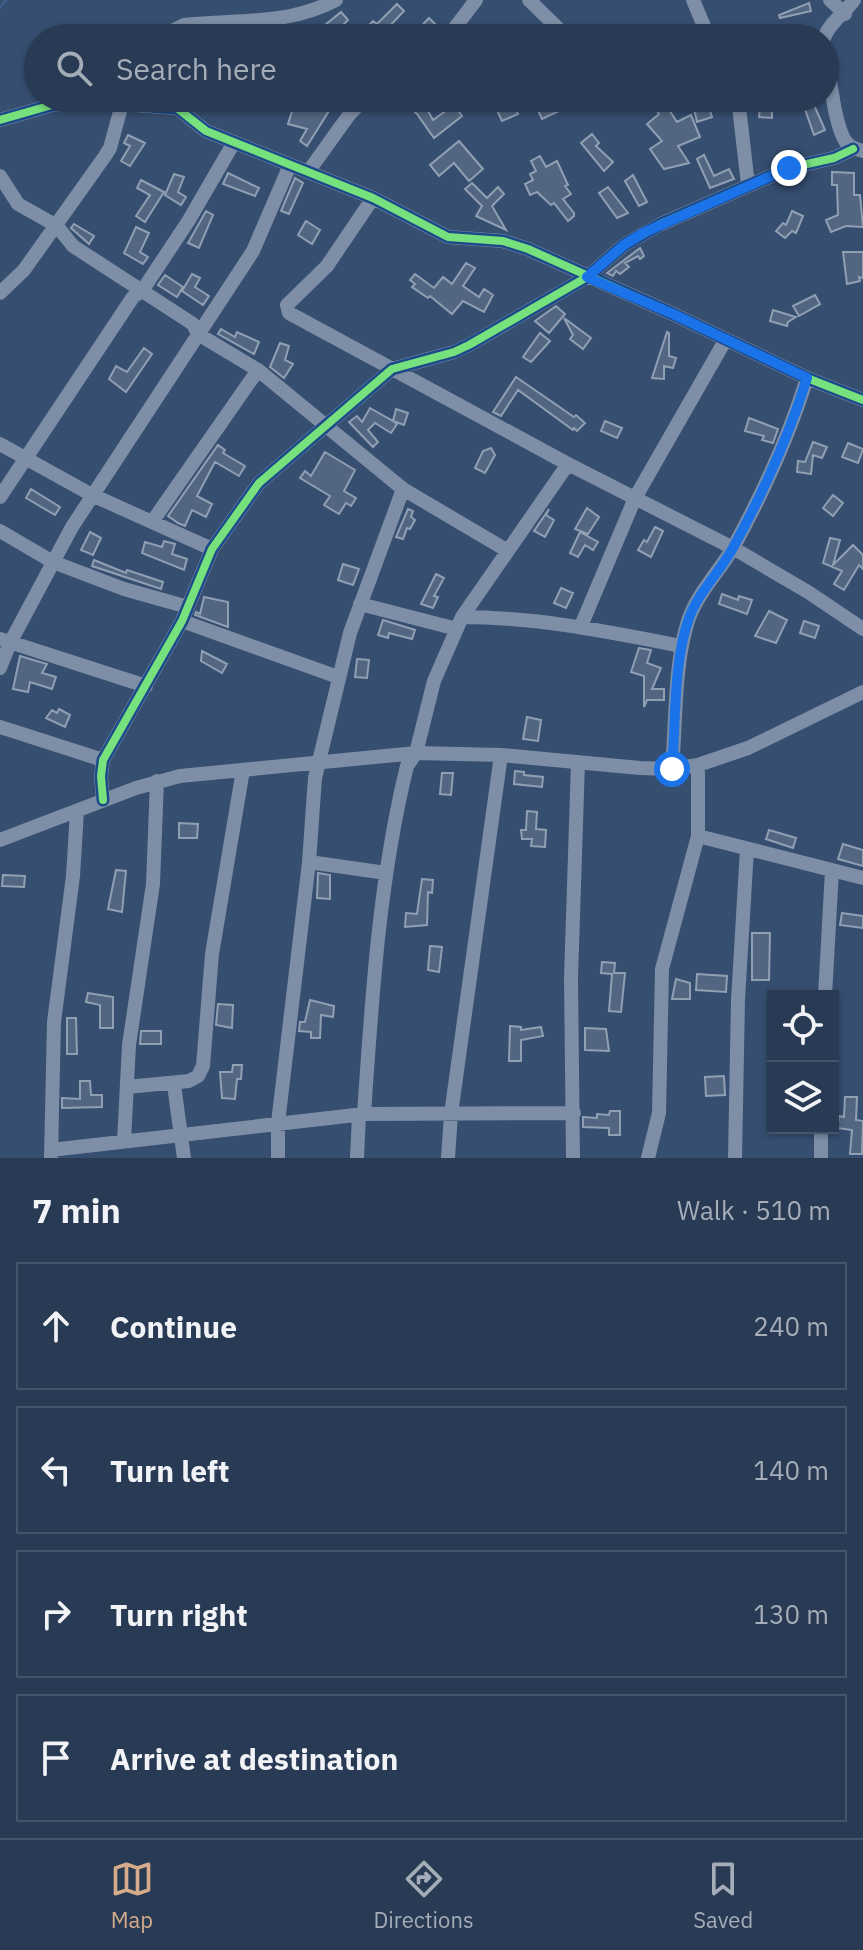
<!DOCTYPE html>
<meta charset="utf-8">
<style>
body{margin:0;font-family:"IBM Plex Sans",sans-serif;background:#34455e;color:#f1f3f6}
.controls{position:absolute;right:24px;bottom:24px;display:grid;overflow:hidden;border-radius:0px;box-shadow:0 2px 6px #0004}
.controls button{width:72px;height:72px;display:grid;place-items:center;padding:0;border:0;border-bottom:2px solid #44546b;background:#283a54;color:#f1f3f6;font:40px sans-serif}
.stop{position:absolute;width:24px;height:24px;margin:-18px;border:6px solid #1a73e8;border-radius:50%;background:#fff}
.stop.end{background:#1a73e8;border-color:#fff;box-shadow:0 2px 8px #0008}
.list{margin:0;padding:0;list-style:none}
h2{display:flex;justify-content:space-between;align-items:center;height:104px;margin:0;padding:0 32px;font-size:34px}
h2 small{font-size:26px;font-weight:400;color:#a5adb8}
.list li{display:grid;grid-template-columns:52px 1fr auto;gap:24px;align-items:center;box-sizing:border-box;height:128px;margin:0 16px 16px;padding:0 16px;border:2px solid #44546b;border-radius:0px}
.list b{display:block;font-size:30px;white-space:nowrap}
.list em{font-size:26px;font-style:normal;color:#a5adb8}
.icon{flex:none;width:44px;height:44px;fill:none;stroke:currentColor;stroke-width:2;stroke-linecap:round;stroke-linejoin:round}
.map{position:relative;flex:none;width:863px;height:1158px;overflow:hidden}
.search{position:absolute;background:#283a54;box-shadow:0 2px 6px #0004;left:24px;right:24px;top:24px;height:88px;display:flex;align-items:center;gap:20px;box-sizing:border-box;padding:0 28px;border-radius:44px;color:#a5adb8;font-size:30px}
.sheet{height:680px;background:#283a54}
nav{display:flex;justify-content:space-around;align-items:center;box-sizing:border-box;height:112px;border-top:2px solid #44546b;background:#283a54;font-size:22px;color:#a5adb8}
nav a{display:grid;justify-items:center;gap:4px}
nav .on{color:#d6ab8b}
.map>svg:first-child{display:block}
</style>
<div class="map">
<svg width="863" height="1158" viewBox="0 0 863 1158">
<rect width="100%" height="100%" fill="#364e70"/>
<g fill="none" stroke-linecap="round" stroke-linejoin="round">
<path stroke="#3c5d89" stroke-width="3" d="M0,7L6,0"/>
</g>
<path fill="#526681" stroke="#919fb3" stroke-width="2" d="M809,3L811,11L780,18L779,15Z
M397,4L404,11L385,31L392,38H376L366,28L373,21L377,24Z
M341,12L348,20L335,33L341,38H309Z
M429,18L436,25L422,38H410Z
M246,31L247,38H213V33Z
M283,98H319L332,106L307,146L300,141L307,129L288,124L294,105Z
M400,98H421L433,120L454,105L462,116L434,138L417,114Z
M532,98H580L570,106L542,119Z
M761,98H800V100L772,109V118L759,117Z
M801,98H811L825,130L814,135Z
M511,99L518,114L502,121L495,106Z
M707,101L712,117L697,122L693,104Z
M664,102L677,122L691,115L700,137L678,146L689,163L664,169L650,149L662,141L647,124L659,114L655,107Z
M592,134L599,143L596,146L613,162L604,171L581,143Z
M128,135L145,143L130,166L121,161L130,146L124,143Z
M459,141L483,169L469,181L454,163L439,176L430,165Z
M704,155L714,176L729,169L734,179L710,188L697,159Z
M540,156L546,167L557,161L568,185L565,186L571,194L563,199L574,213V216L568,221L554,203L551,205L537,192L530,195L525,184L533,180L530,174L536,171L531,161Z
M832,172L854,173V195H860L863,227L846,226L831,232L826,220L838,215L837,185H832Z
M228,173L259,188L255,196L223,184Z
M174,174L184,177L178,192L186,197L181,205L165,195Z
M633,175L647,202L639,206L625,181Z
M295,178L303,183L289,214L281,211Z
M141,180L164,192L145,222L136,216L150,195L137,188Z
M472,183L487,198L498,187L504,194L492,206L506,230L476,216L482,206L465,189Z
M608,187L628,213L617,218L599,193Z
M206,211L213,215L199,248L188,243Z
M792,211L803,216L796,233L792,231L785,238L776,231L783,223L786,225Z
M306,221L320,230L312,244L298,235Z
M74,224L94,236L89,244L71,228Z
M136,227L149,233L140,252L148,257L143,264L124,253Z
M640,248L644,256L640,259L638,256L625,263L629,267L620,274L616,271L613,276L607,273Z
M843,252H863V278L859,277L860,281L847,284Z
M466,263L475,268L463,286L479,297L484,289L493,295L484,312L463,301L452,314L430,296L428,298L412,287L415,284L410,280L415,274L434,288L443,277L452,284Z
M192,274L200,278L195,287L209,296L203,305L182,291Z
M165,275L183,287L177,297L158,285Z
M815,295L820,304L799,316L793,306Z
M556,306L565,314L549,333L535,321Z
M773,310L796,317L788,322L787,326L770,321Z
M564,318L591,338L583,349L570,339L573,335Z
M221,329L235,337L237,332L259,342L254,354L218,334Z
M667,332L669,333V356L676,358L673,368L664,366V379L652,378Z
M540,333L550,341L531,362L523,357Z
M280,343L289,346L285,360L293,364L284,378L270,367Z
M144,348L152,354L126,392L109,379L116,366L127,372Z
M516,377L574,417L576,415L585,423L577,431L574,428L573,430L518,390L501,416L493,412Z
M370,408L393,421L396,409L408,413L404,425L393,421L397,424L391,433L375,423L368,430L378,442L373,447L349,422L357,416L362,422Z
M749,418L778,429L773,443L762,440L764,436L745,431Z
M605,421L622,428L617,438L601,431Z
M813,442L827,447L822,458L813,455L811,474L797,472L798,461L805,462Z
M848,443L863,449L858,463L842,457Z
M218,445L225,450L223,453L245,466L239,476L215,462L197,496L212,504L206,517L192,510L185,526L178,523L168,516Z
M491,448L495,455L485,473L475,468L483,451Z
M325,452L355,470L344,491L356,498L351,506L346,503L339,514L324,505L330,496L300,478L305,471L311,476Z
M31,489L60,507L55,515L26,498Z
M833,495L843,503L833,516L823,508Z
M587,508L599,517L588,534L575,529Z
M408,509L413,511L411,517L415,520L410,529L407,528L403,539L396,537Z
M549,509L546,515L554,520L545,537L534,531Z
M655,527L663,531L651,557L638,550L644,540L647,542Z
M90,532L101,538L93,555L81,550Z
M580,532L598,542L593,550L585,545L578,557L570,553Z
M830,538L840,540L833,565L853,545L863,555V569L859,565L844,590L834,584L842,571L823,563Z
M164,541L175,544L172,554L187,559L184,570L142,553L145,542L162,547Z
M94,560L126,573L127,570L163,582L161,589L92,566Z
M343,564L359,569L353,585L338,580Z
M436,574L444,578L434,596L438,597L433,608L421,604Z
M561,588L573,593L566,608L554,603Z
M722,594L738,600L739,596L752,600L747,614L719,604Z
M204,597L228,602V627L195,615L196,612L200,614Z
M769,611L787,620L776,643L755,636Z
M383,620L415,630L412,639L389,633L388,638L378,635Z
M804,621L819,626L815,638L800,633Z
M639,648L651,650L647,663L661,668L652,689H664V700H647L644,707V676L631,672Z
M202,651L227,664L222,673L201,661Z
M20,656L47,664L42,673L56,677L52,689L30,682L28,692L13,689Z
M357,659L369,660L367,678L355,677Z
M59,709L70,715L65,727L46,718L52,710L57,713Z
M527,717L541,720L538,741L523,739Z
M515,771L524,772V775L543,777L542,787L514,784Z
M442,773H453L451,795L440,794Z
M527,811L537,812L536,829L546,830L545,847L531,846L532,839H522L521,830H526Z
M179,823L198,824L197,838H179Z
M769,830L796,838L793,848L766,839Z
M843,844L863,850V866L838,859Z
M116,870L126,871L122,912L108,909Z
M318,873L330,875V899L317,898Z
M3,875L25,876L24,887L2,886Z
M422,879L433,880L432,893L428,892L427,925L405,927L406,913L417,914Z
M842,913L863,916V928L840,925Z
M752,933H770L769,980H752Z
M430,946L442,947L439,972L428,970Z
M602,962L615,963L614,973H625L621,1012L609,1011L612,974L601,973Z
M697,974L727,976L726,992L696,990Z
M676,979L690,983V999H672Z
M88,993L113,997V1028H100V1005L86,1002Z
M310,1000L334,1006L333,1017L321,1015L320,1038H311V1032L299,1031L300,1022H305Z
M218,1004L233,1005L232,1028L216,1025Z
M67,1018H76L77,1054H67Z
M510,1026L521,1027V1030L541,1027L543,1036L521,1040V1061H509Z
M585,1028L606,1029L609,1051L585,1050Z
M141,1031H161V1044H140Z
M233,1065H242L241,1079H237L235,1099L222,1098L220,1072H232Z
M724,1076L725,1095L706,1096L705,1077Z
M80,1081H90L91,1095H102V1107L62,1108V1098L80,1099Z
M845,1097H857L856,1120L863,1121L862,1154H850L852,1130L837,1128L839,1116L844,1117Z
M610,1111H620V1135H609V1128L583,1127V1117L597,1118V1114L609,1115Z"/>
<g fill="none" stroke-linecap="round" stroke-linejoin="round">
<path stroke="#7d8ea6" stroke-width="14" d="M529,0L568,38
M693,0L709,38
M830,0L845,14
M167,38L172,31L184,25C238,19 286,26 336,0
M447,38L476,0
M824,38C829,23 845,13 854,0
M825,48C829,69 834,126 846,142C851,148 856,149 863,151
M738,98L748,185
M0,120L52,105L79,101L177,108L206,131L373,198L448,237L503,241L528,249L673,314L807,378L863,400
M308,172L349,115L365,98
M0,176L18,204L57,226L73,246L193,324L198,334L258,370L403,489L508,551
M373,198L327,266L287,305L289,313L568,464L733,548L808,592L863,629
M0,293L24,270L105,156L110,148L122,104
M0,444L92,495L212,549
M0,497L133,297L142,291L189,220L233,144
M152,522L258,370
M0,531L53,562L124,589L188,607
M360,604L457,629
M462,617C537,617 609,632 682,646
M182,621L338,677
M581,626L635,498L726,339
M0,639L146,686
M0,668L10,643L72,527L253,251L290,165
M0,727L103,760
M672,769C676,724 674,661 689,618C699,591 720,571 734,546C763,493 789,436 807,378
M103,800L101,776L103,760L182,621L212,549L259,483L392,369L454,352L469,345L587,277L624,245L661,224L789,168L834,158L853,149
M698,836L863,878
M0,840L136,788L180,776L416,753L501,755L640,768L672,769L698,765L748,748L863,692
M309,862L386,873
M825,996L832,870
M174,1085L184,1158
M127,1087L189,1081L198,1076L203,1066L212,954L243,770
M364,1114C372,997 379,880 407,766L416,753L434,681L462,617L568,464
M124,1141L129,1045L153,884L157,781
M51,1150L364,1114L574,1113
M51,1157L54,1022L73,876L77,811
M278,1158V1123L309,862L315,778L350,633L403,489
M357,1158L359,1115
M448,1158L451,1114L501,755
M573,1158L571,978L578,762
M648,1158L659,1113L662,969L698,836V765
M735,1158L738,1000L747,849
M821,1158V1128"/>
<defs>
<path id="cycleway" d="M0,120L52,105L79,101L177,108L206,131L373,198L448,237L503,241L528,249L673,314L807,378L863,400
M103,800L101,776L103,760L182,621L212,549L259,483L392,369L454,352L469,345L587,277L624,245L661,224L789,168L834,158L853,149"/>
</defs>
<use href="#cycleway" stroke="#1d4a89" stroke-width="13"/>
<use href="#cycleway" stroke="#77e17e" stroke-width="8"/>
</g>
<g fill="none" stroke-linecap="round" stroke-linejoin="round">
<path stroke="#1a73e8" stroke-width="10" d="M672,769C676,722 673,663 689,618C699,591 721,571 734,546C763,493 789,436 807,378L673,314L587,277L624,245L643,233L789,168"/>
</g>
</svg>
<div class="controls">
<button><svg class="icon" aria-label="locate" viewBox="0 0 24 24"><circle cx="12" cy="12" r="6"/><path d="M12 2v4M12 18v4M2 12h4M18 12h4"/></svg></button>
<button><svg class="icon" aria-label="layers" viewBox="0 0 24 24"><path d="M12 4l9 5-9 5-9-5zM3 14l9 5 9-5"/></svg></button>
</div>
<div class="stop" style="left:672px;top:769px"></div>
<div class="stop end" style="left:789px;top:168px"></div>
<div class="search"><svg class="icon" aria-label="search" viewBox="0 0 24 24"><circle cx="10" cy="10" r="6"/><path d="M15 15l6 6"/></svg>Search here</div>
</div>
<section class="sheet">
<h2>7 min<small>Walk · 510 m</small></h2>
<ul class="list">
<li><svg class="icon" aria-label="ahead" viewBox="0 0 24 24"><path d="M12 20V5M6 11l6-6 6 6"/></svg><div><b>Continue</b></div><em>240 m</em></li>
<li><svg class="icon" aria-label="left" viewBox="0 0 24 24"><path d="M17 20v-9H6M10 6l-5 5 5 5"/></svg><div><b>Turn left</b></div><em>140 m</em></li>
<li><svg class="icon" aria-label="right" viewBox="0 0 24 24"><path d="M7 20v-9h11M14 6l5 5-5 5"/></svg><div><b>Turn right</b></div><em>130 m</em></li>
<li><svg class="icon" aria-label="arrive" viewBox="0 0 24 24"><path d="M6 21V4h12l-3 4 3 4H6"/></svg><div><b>Arrive at destination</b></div></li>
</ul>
</section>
<nav>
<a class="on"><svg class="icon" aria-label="map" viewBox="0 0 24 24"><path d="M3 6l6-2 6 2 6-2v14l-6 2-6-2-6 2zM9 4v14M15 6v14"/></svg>Map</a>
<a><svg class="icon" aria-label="directions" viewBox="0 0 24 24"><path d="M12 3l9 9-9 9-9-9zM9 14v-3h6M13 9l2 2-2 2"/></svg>Directions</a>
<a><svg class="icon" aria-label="saved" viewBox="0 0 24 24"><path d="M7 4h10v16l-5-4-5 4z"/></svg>Saved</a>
</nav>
